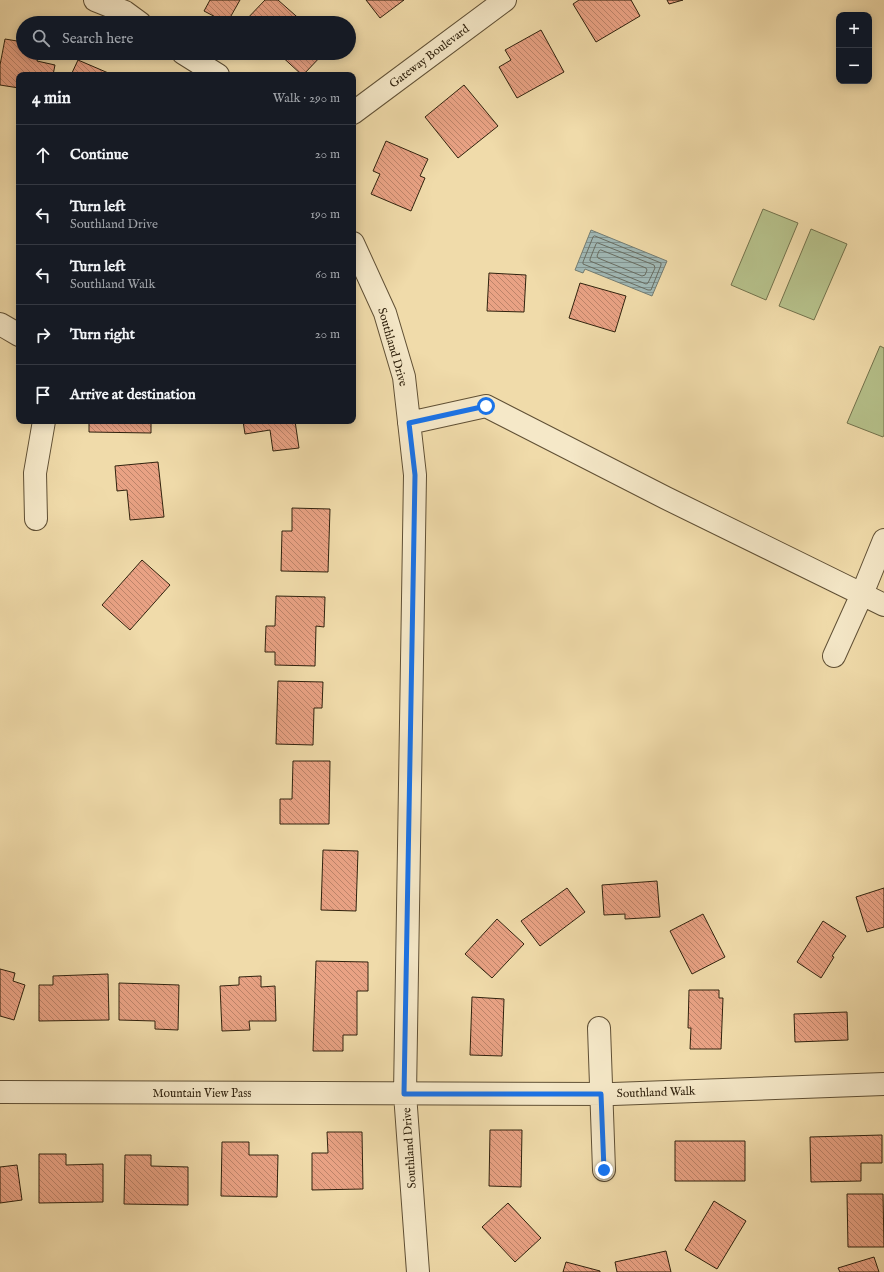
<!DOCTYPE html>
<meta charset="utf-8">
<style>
body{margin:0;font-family:"IM FELL English",serif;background:#20242c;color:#f1f3f6}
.controls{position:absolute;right:12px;top:12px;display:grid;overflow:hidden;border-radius:8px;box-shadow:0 2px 10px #0003}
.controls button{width:36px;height:36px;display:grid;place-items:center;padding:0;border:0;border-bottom:1px solid #363941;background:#171b24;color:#f1f3f6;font:20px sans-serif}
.stop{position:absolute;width:12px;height:12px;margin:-9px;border:3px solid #1a73e8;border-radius:50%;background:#fff}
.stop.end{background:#1a73e8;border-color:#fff;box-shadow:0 1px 4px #0008}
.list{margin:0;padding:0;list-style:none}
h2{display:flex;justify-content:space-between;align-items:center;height:52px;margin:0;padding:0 16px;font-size:17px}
h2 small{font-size:13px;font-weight:400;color:#9ea1a6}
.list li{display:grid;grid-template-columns:26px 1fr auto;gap:12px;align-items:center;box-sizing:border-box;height:60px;padding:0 16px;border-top:1px solid #363941}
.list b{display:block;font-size:15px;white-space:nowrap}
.list p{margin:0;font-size:13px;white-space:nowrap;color:#9ea1a6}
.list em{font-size:13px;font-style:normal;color:#9ea1a6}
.icon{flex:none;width:22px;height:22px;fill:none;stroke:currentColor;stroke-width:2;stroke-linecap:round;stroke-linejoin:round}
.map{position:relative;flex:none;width:884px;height:1272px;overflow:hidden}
.search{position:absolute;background:#171b24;box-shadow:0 2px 10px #0003;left:16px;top:16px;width:340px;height:44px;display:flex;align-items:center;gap:10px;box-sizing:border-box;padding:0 14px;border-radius:22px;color:#9ea1a6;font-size:15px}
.panel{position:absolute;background:#171b24;box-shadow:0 2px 10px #0003;left:16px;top:72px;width:340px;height:352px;border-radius:8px}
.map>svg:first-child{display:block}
</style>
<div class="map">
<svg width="884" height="1272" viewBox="0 0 884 1272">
<defs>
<pattern id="water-rules" width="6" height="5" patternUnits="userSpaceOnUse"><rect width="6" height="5" fill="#a0b8b5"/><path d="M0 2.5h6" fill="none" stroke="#839592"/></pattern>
<pattern id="building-back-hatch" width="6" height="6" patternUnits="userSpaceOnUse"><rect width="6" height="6" fill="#e9a284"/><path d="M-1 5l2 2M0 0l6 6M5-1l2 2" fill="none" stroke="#bd846a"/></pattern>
</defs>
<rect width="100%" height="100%" fill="#f0dbaa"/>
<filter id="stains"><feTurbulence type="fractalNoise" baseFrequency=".005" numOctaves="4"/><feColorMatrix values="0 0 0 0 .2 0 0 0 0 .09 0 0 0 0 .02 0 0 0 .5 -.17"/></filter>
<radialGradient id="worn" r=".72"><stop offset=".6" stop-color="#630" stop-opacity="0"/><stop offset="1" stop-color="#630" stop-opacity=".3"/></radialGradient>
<path fill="#b6c18b" stroke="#73724c" d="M763,209L798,223L766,300L731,285Z
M811,229L847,244L814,320L779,306Z
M880,346L884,348V435L883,437L847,423Z"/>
<path fill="url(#water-rules)" stroke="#737c72" d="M591,230L667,261L652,296L585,269L583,273L575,270Z"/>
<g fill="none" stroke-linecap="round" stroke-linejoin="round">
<path stroke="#686d62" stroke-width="1" d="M595,236L661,263V265L651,290H648L583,264V262L593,237Z
M598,243L654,265L655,268L648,283L646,284L590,261V259L596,244Z
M601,250L646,268L647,270L645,275L642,276L598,258L597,256L599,251Z"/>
</g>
<path fill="url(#building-back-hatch)" stroke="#30220e" d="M210,0H240L227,23L204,11Z
M265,0H278L304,23H245L244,22Z
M366,0H404L380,18Z
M579,0H631L640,16L596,42L573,4Z
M667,0H683L669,4Z
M541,30L564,72L517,98L499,67L511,60L505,50Z
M5,39L23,42V53H39L37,61L55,65L53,75H19V88L0,85V65Z
M278,53H324L303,75H302Z
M78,60L113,75H71Z
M464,85L498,126L458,158L425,117Z
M386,141L428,159L420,176L425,178L411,211L371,194L380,174L373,171Z
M489,273L526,275L524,312L487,311Z
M580,283L626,296L615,332L569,318Z
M89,421H151V433L89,432Z
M243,421H295L299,448L273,451L270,430L245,434Z
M158,462L164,517L130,520L127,490L117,491L115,466Z
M292,508L330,509L328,572L281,571L282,531H292Z
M142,560L170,585L130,630L102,605Z
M276,596L325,597L324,627L316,626L315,666L275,665V652H265L266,626H275Z
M278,681L323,682L322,708H314L313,745L276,744Z
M293,761H330L329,824H280V799H292Z
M323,850L358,851L356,911L321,910Z
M657,881L660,917L625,919V914L604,915L602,885Z
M567,888L585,912L540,946L521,921Z
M884,888V927L867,932L856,897Z
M703,914L725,957L692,974L670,931Z
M497,919L524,944L492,978L465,954Z
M823,921L846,936L832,956L834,957L821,978L797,962Z
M316,961L368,962V991H357V1035H343V1051H313Z
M0,969L15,973L13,981L25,985L14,1020L0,1016Z
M108,974L109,1020L39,1021V985H53V976Z
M261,976V987L275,986L276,1021H249L250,1030L222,1031L220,986L239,985V977Z
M119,983L179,985L178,1030L155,1029V1021L119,1020Z
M689,990H719V998H723L721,1049H690L691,1028H688Z
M472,997L504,999L502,1056L470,1055Z
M847,1012L848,1040L795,1042L794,1014Z
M490,1130H522L521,1187L489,1186Z
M327,1132H362L363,1189L312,1190V1153H328Z
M882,1135V1163H861V1181L811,1182L810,1137Z
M675,1141H745V1181H675Z
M222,1142H249V1155H278L277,1197L221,1196Z
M39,1154H66V1165L103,1164V1202L39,1203Z
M125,1155H151V1166L188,1167V1205L124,1204Z
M17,1165L22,1200L0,1203V1167Z
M847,1194H883L884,1247H848Z
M714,1201L746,1221L717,1269L685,1250Z
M508,1203L541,1238L515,1262L482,1227Z
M666,1251L671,1272H617L615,1262Z
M874,1257L879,1272H840L838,1268Z
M566,1262L600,1271V1272H563Z"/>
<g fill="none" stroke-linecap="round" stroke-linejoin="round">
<defs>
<path id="minor" d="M95,0L125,12L140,23
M183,53L218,75
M353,113L505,0
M353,243L385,313L404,377L415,475L405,1094L418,1272
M0,324L19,335
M409,423L486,406L666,498L884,605
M36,519L35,473L44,421
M834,656L862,594L884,540
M599,1028L604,1170
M0,1092L613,1094L884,1084"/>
</defs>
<use href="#minor" stroke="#605035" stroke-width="24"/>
<use href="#minor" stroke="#f5e8c8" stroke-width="22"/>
</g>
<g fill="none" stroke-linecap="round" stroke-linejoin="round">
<path stroke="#1a73e8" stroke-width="5" d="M486,406L409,423L415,475L404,1094H601L604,1170"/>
</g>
<g text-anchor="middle" stroke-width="3" stroke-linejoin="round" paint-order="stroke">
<g font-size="12" fill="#30220e" stroke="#f5e8c8">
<text transform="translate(429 56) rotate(-37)" y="4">Gateway Boulevard</text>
<text transform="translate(393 347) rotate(74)" y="4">Southland Drive</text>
<text transform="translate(656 1092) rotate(-2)" y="4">Southland Walk</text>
<text x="202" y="1097">Mountain View Pass</text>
<text transform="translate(409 1148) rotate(-94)" y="4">Southland Drive</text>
</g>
</g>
<rect width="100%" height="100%" filter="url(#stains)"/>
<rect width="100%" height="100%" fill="url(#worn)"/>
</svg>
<div class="controls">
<button>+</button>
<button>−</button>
</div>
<div class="stop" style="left:486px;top:406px"></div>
<div class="stop end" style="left:604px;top:1170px"></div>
<div class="search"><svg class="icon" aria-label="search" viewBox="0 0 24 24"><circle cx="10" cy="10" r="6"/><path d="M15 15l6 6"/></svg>Search here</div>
<section class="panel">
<h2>4 min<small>Walk · 290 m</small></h2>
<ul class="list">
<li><svg class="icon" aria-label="ahead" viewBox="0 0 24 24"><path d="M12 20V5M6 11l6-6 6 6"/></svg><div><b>Continue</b></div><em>20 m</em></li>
<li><svg class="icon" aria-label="left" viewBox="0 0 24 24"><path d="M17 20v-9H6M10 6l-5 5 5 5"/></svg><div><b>Turn left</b><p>Southland Drive</p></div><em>190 m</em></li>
<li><svg class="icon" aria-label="left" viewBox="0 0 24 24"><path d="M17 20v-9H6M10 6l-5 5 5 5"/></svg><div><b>Turn left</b><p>Southland Walk</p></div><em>60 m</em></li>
<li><svg class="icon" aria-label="right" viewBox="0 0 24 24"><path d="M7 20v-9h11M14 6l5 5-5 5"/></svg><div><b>Turn right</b></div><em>20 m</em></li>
<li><svg class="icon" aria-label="arrive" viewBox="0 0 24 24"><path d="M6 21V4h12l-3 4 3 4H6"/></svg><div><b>Arrive at destination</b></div></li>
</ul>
</section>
</div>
